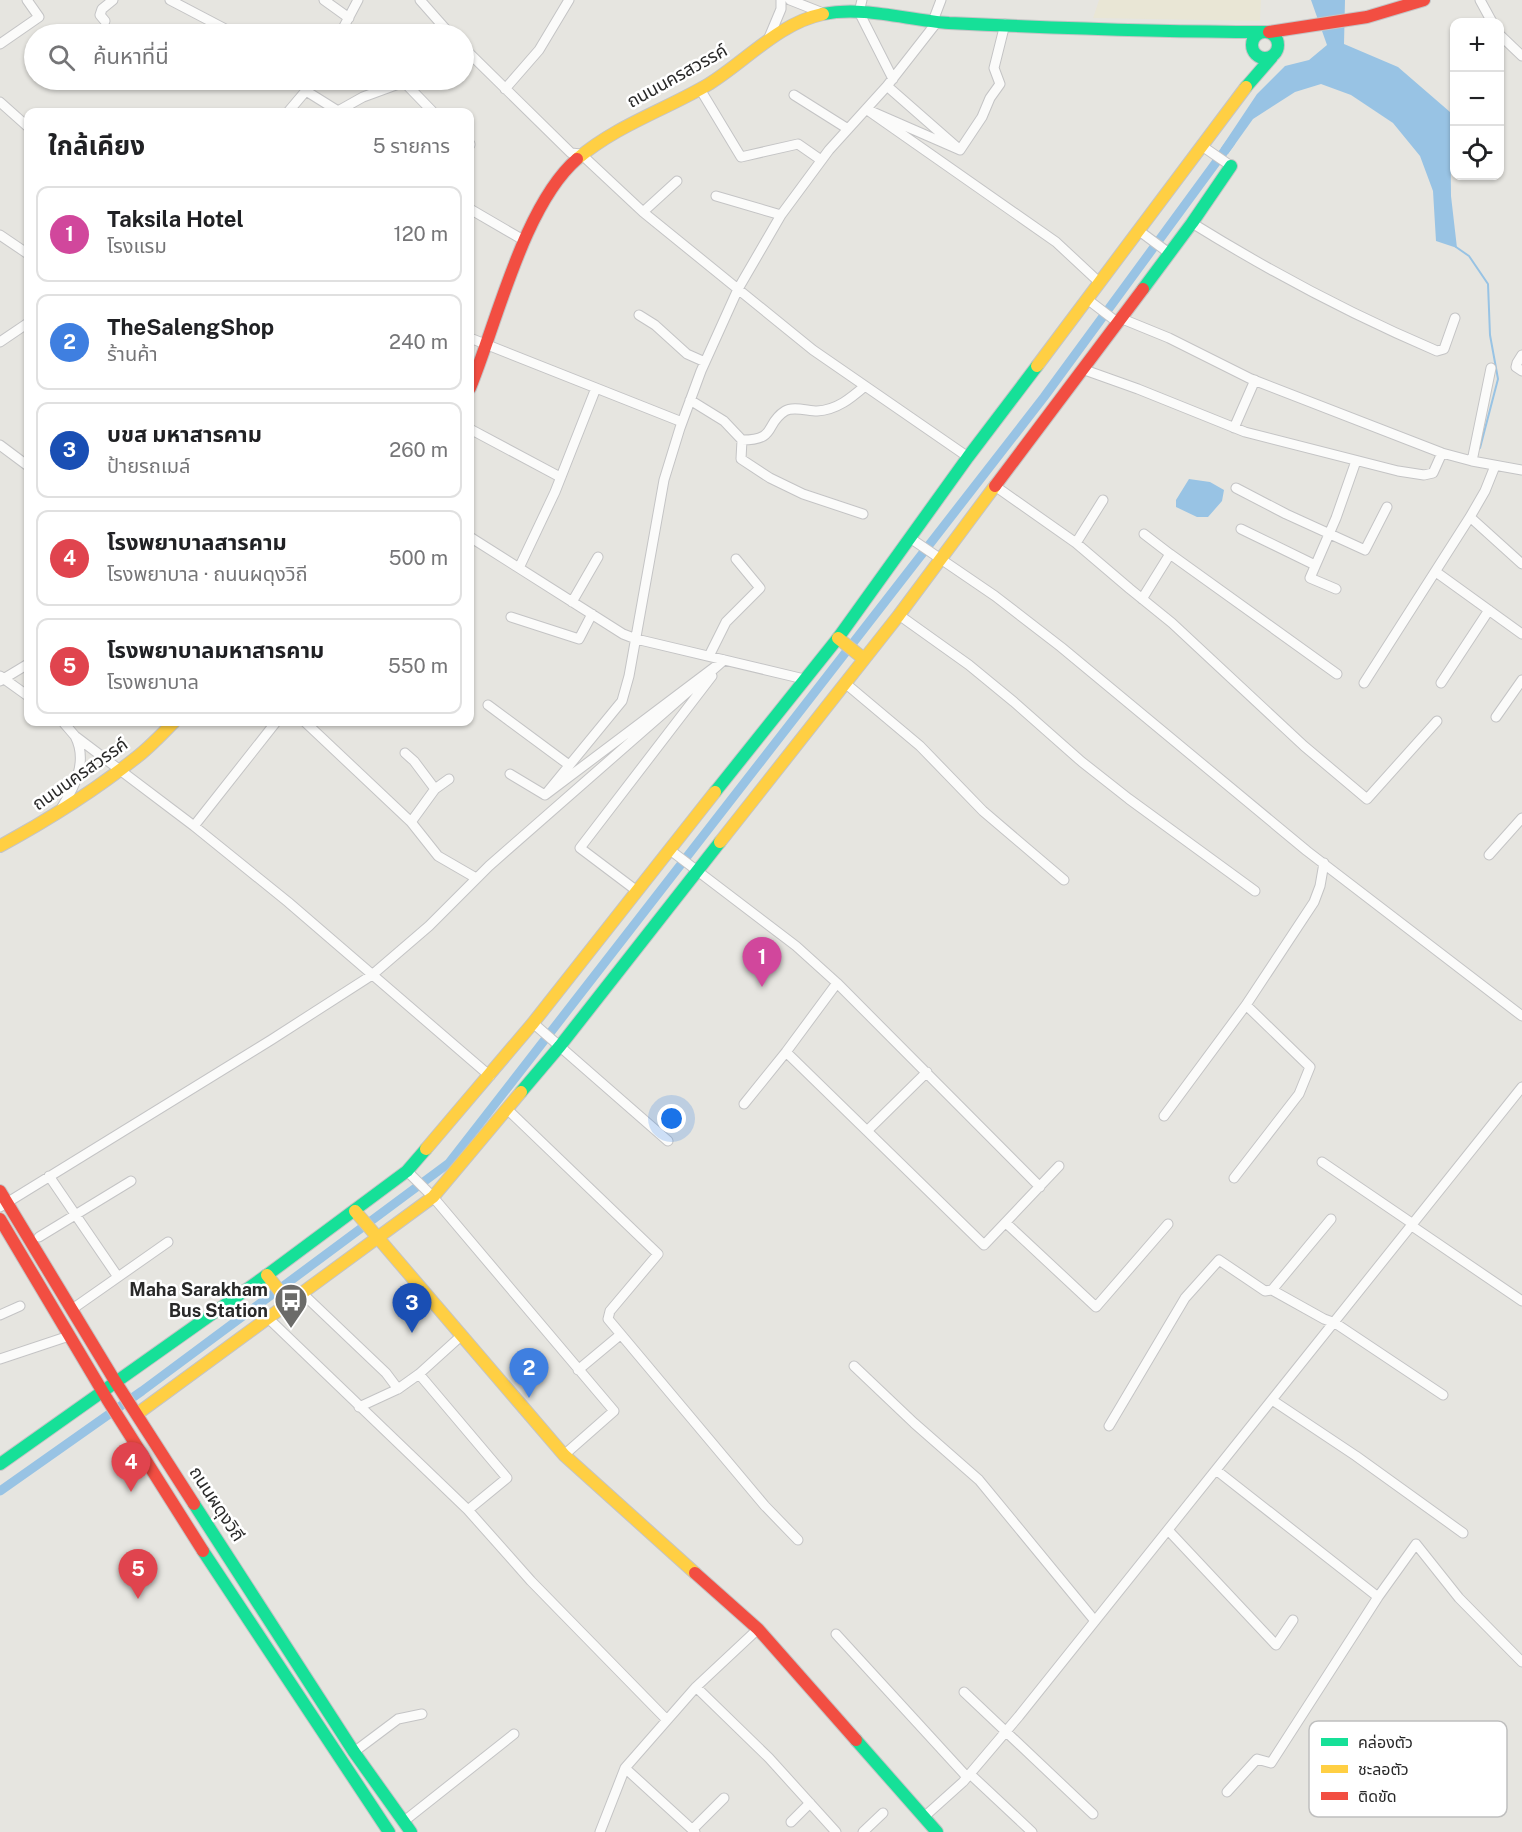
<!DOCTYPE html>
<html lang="th">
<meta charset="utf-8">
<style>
body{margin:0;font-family:"Public Sans","Noto Sans Thai",sans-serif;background:#f6f6f6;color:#202124}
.controls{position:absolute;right:18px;top:18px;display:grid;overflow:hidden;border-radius:12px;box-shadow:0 2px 4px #0004}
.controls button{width:54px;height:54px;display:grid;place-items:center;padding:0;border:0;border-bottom:2px solid #e0e0e0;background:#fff;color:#202124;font:30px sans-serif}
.you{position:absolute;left:672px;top:1119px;width:21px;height:21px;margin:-15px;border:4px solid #fff;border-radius:50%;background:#1a73e8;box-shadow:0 0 0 9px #1a73e833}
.badge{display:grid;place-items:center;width:39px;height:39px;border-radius:50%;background:#2563eb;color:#fff;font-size:20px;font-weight:700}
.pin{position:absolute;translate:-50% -50px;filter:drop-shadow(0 2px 3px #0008)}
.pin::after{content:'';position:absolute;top:32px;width:21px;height:18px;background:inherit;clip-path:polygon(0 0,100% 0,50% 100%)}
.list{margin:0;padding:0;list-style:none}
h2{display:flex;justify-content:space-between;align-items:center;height:78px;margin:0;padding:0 24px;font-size:26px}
h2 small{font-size:20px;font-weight:400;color:#757577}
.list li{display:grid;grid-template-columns:39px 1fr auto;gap:18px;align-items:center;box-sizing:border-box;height:96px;margin:0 12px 12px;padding:0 12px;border:2px solid #e0e0e0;border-radius:12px}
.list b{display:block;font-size:22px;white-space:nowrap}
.list p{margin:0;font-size:20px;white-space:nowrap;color:#757577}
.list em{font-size:20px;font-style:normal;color:#757577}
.icon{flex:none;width:33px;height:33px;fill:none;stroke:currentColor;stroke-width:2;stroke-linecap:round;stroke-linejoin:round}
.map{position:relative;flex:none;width:1522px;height:1832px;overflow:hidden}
.search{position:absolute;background:#fff;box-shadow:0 2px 4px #0004;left:24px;top:24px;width:450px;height:66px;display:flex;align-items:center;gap:15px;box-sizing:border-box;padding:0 21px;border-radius:33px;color:#757577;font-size:22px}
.panel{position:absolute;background:#fff;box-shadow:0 2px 4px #0004;left:24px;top:108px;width:450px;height:618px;border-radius:12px}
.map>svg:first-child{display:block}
</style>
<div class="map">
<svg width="1522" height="1832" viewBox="0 0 1522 1832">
<rect width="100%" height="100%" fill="#e6e5e0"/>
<path fill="#e9e6d5" d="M1099,0H1261L1260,21L1093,18Z"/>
<path fill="#98c3e4" d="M1311,0H1345L1344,44L1398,67L1450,112L1451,196L1457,248L1436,241L1433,191L1420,156L1393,123L1351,95L1321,84L1295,92L1253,119L1228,154L1221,148L1257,94L1285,66L1309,60L1327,45Z
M1189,479L1210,482L1224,490L1222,501L1208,517H1197L1176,507V500Z"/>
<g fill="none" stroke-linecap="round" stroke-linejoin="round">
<path stroke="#98c3e4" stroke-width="2" d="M1456,247L1469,256L1488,284L1490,335L1498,379L1480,448"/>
<path stroke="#98c3e4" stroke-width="9" d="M0,1491L142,1391L449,1163L1044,397L1231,142"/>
<defs>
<path id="street" d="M170,0L233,33
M324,0L349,18
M420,0L450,34
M790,0L823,13
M862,0L859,12L893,79
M1480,0L1492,22
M105,21L100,15L102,9L113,0
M933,21L941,0
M340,34L358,0
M1500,35L1522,56
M768,40L781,9V0
M0,44L39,17L27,0
M464,48L571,153L581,154L643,212L813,350L968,457
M404,82L433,112
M887,86L960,150L866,109L1056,242L1100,283
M505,89L539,50L569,0
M700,89L741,157L798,144L821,160
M306,91L338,111L363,97L404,82L408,80
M794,95L848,129
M0,102L28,127
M288,112L315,80
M470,144V145
M1202,146L1231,166
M960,150L982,117L990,98L1000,84L994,68L1005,24
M716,196L781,215
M470,209L525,241
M643,212L677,181
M1192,223C1271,272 1352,315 1437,351L1444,349L1455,318
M1138,230L1169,253
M0,235L28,254
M1087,299L1117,322
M639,315L655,325L687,354L705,362
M1120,318L1169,338L1251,379L1442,453L1472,461L1522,470
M470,338L682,422
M0,342L28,323
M1522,355L1517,363L1516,367L1522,371
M1082,369L1138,389L1245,432L1398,471L1424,475L1433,473L1442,453
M690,400L724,421L742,440L741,459L770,478L803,494L863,514
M1234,428L1255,380
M470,429L560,477
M742,440C778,440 764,424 785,411C793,406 808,411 817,411C837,410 851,398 865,386
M0,445L28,466
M1472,461L1491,368
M995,486L1076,543L1130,589L1172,623L1304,746L1367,799L1437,721
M1236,488L1286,514L1365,550L1387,507
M1470,517L1522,564
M1241,529L1315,565
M1144,534L1170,554
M470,537L623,634L636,639L804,679
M910,538L995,596L1061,647L1307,851L1522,1016
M1076,543L1103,500
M519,568L555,492L596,388
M1436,572L1522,634
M1336,589L1310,578L1336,518L1356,461
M1142,599L1170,554L1337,674
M572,602L598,557
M899,615L969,665L1014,702L1082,762L1129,799L1255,891
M511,617L579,639L592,614
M709,656L726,622L760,588L736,559
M0,676L28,696
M0,681L28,664
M845,683L920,746L983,811L1064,880
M1364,683L1470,517L1485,491L1495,466
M1441,683L1489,610
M488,705L569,765
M1496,717L1522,680
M63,722L75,736L194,826L288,902L490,1076
M305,722L411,822L438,856L476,878
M405,753L414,761L435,789
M510,774L545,795
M62,807C75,786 88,761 75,736
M411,822L435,789L449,779
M194,826L276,722
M670,850L796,946L837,983L1040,1187
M1489,855L1522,818
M637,891L580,848L712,676
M533,1023L668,1141
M786,1052L984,1245L1059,1166
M744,1104L786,1052L837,983
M507,1109L658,1254L610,1311L608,1319L765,1506L798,1540
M1164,1116L1246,1005L1314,902L1320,886L1324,863
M867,1131L927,1072
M1322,1162L1413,1224
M407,1171L433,1197L614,1411L564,1455
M49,1176L118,1277
M1234,1178L1299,1094L1310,1067L1246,1005
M0,1207L271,1040L372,975L429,926L489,866L724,660L545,795L622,701L629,676L664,480L680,428L701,371L738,289L781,215L829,150L887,86L937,22
M1006,1223L1096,1307L1168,1224
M1412,1226L1522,1301
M39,1237L131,1181
M1272,1290L1331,1219
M302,1293L386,1373L398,1389L359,1407
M71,1310L168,1242
M0,1315L20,1306
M268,1318L468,1510L531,1581L666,1719
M0,1359L69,1336
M854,1366L914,1423L979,1480L1095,1621
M578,1370L620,1335
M419,1374L507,1478L468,1510
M398,1389L419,1374L461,1336
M1272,1400L1356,1456L1463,1533
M1109,1426L1185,1298L1219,1260L1265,1291L1272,1290L1324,1319L1335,1323L1443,1395
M1216,1470L1378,1597L1416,1544L1459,1598L1522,1662
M1168,1530L1276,1645L1293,1620
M836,1634L967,1777
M696,1687L769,1758L836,1832
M964,1692L1093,1814
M354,1752L398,1719L422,1714
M625,1768L695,1832
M970,1774L1032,1832
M1227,1792L1257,1759L1271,1763L1378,1597
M924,1817L963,1782L1019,1716L1522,1087
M403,1822L514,1734
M791,1822L810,1803
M693,1829L724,1798
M600,1832L625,1768L696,1687L758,1629
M863,1832L883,1813"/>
<path id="fast" d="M823,14C864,6 907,20 949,23C1053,28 1158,32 1263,32
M1252 45a13 13 0 1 1 26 0a13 13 0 1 1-26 0Z
M1246,87L1272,57
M1143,289L1192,223L1231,166
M715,792L838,638L968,457L1037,366
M521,1092L560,1046L720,842
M0,1464L267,1275L407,1171L426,1149
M194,1504L354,1752L411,1832
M203,1551L389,1832
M856,1740L937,1832"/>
<path id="slow" d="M577,159C617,125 665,110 709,84C746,61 779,23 823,14
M1037,366L1246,87
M838,638L864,659
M720,842L899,615L995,486
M0,846C48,820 94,791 137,757C150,747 162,734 174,722
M426,1149L533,1023L715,792
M355,1211L564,1455L695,1573
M267,1275L289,1303
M137,1414L433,1197L521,1092"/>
<path id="jam" d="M1269,32L1367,17L1424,0
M470,388C497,322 524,205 577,159
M995,486L1143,289
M0,1191L115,1381L194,1504
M0,1219L107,1399L203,1551
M695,1573L758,1629L856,1740"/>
</defs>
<use href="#street" stroke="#c4c4c5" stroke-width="11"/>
<use href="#fast" stroke="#c4c4c5" stroke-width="14"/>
<use href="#slow" stroke="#c4c4c5" stroke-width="14"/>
<use href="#jam" stroke="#c4c4c5" stroke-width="14"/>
<use href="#street" stroke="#fbfbfa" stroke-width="9"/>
<use href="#fast" stroke="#16e098" stroke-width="12"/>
<use href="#slow" stroke="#ffcf43" stroke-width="12"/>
<use href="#jam" stroke="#f24e42" stroke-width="12"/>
</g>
<defs>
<symbol id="bus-pin" viewBox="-11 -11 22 30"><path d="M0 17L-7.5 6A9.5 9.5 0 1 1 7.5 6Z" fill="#6b6b69" stroke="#fff"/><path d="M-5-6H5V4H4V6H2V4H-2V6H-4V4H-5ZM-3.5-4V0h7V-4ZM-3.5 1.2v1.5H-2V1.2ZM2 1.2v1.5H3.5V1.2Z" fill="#fff"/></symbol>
</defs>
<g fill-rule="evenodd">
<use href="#bus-pin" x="272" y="1281" width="38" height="52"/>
</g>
<g text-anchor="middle" stroke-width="5" stroke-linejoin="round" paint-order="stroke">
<g font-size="18" fill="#292929" stroke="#fff">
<text transform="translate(677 76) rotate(-29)" y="6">ถนนนครสวรรค์</text>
<text transform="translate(80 774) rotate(-35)" y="6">ถนนนครสวรรค์</text>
<text transform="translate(217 1504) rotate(57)" y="6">ถนนผดุงวิถี</text>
</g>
<g font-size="18" font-weight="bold" fill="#292929" stroke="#fff" text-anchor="end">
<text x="268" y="1296">Maha Sarakham<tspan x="268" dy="21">Bus Station</tspan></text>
</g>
</g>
<rect x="1309" y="1721" width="198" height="96" rx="9" fill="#fff" stroke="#bfbfbf" stroke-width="1.5"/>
<rect x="1321" y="1738" width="27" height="8" fill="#16e098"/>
<rect x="1321" y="1765" width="27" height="8" fill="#ffcf43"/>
<rect x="1321" y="1792" width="27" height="8" fill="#f24e42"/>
<g font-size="16" fill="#292929">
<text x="1358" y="1748">คล่องตัว</text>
<text x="1358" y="1775">ชะลอตัว</text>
<text x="1358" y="1802">ติดขัด</text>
</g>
</svg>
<div class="controls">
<button>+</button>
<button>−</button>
<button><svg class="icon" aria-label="locate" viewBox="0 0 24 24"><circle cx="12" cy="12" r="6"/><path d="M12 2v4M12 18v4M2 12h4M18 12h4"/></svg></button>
</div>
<div class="you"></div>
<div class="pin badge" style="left:762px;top:987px;background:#d1479c">1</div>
<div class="pin badge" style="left:529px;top:1398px;background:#3f7fe0">2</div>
<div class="pin badge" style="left:412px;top:1333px;background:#1a4fb4">3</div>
<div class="pin badge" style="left:131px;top:1492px;background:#e0444e">4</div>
<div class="pin badge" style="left:138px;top:1599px;background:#e0444e">5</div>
<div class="search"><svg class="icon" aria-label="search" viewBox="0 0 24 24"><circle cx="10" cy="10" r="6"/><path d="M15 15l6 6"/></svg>ค้นหาที่นี่</div>
<section class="panel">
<h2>ใกล้เคียง<small>5 รายการ</small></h2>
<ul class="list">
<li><span class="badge" style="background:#d1479c">1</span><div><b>Taksila Hotel</b><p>โรงแรม</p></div><em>120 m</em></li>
<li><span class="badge" style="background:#3f7fe0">2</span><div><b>TheSalengShop</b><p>ร้านค้า</p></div><em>240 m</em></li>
<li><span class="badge" style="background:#1a4fb4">3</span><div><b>บขส มหาสารคาม</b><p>ป้ายรถเมล์</p></div><em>260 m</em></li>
<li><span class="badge" style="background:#e0444e">4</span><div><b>โรงพยาบาลสารคาม</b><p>โรงพยาบาล · ถนนผดุงวิถี</p></div><em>500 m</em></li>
<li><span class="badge" style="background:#e0444e">5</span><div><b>โรงพยาบาลมหาสารคาม</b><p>โรงพยาบาล</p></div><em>550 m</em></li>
</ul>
</section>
</div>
